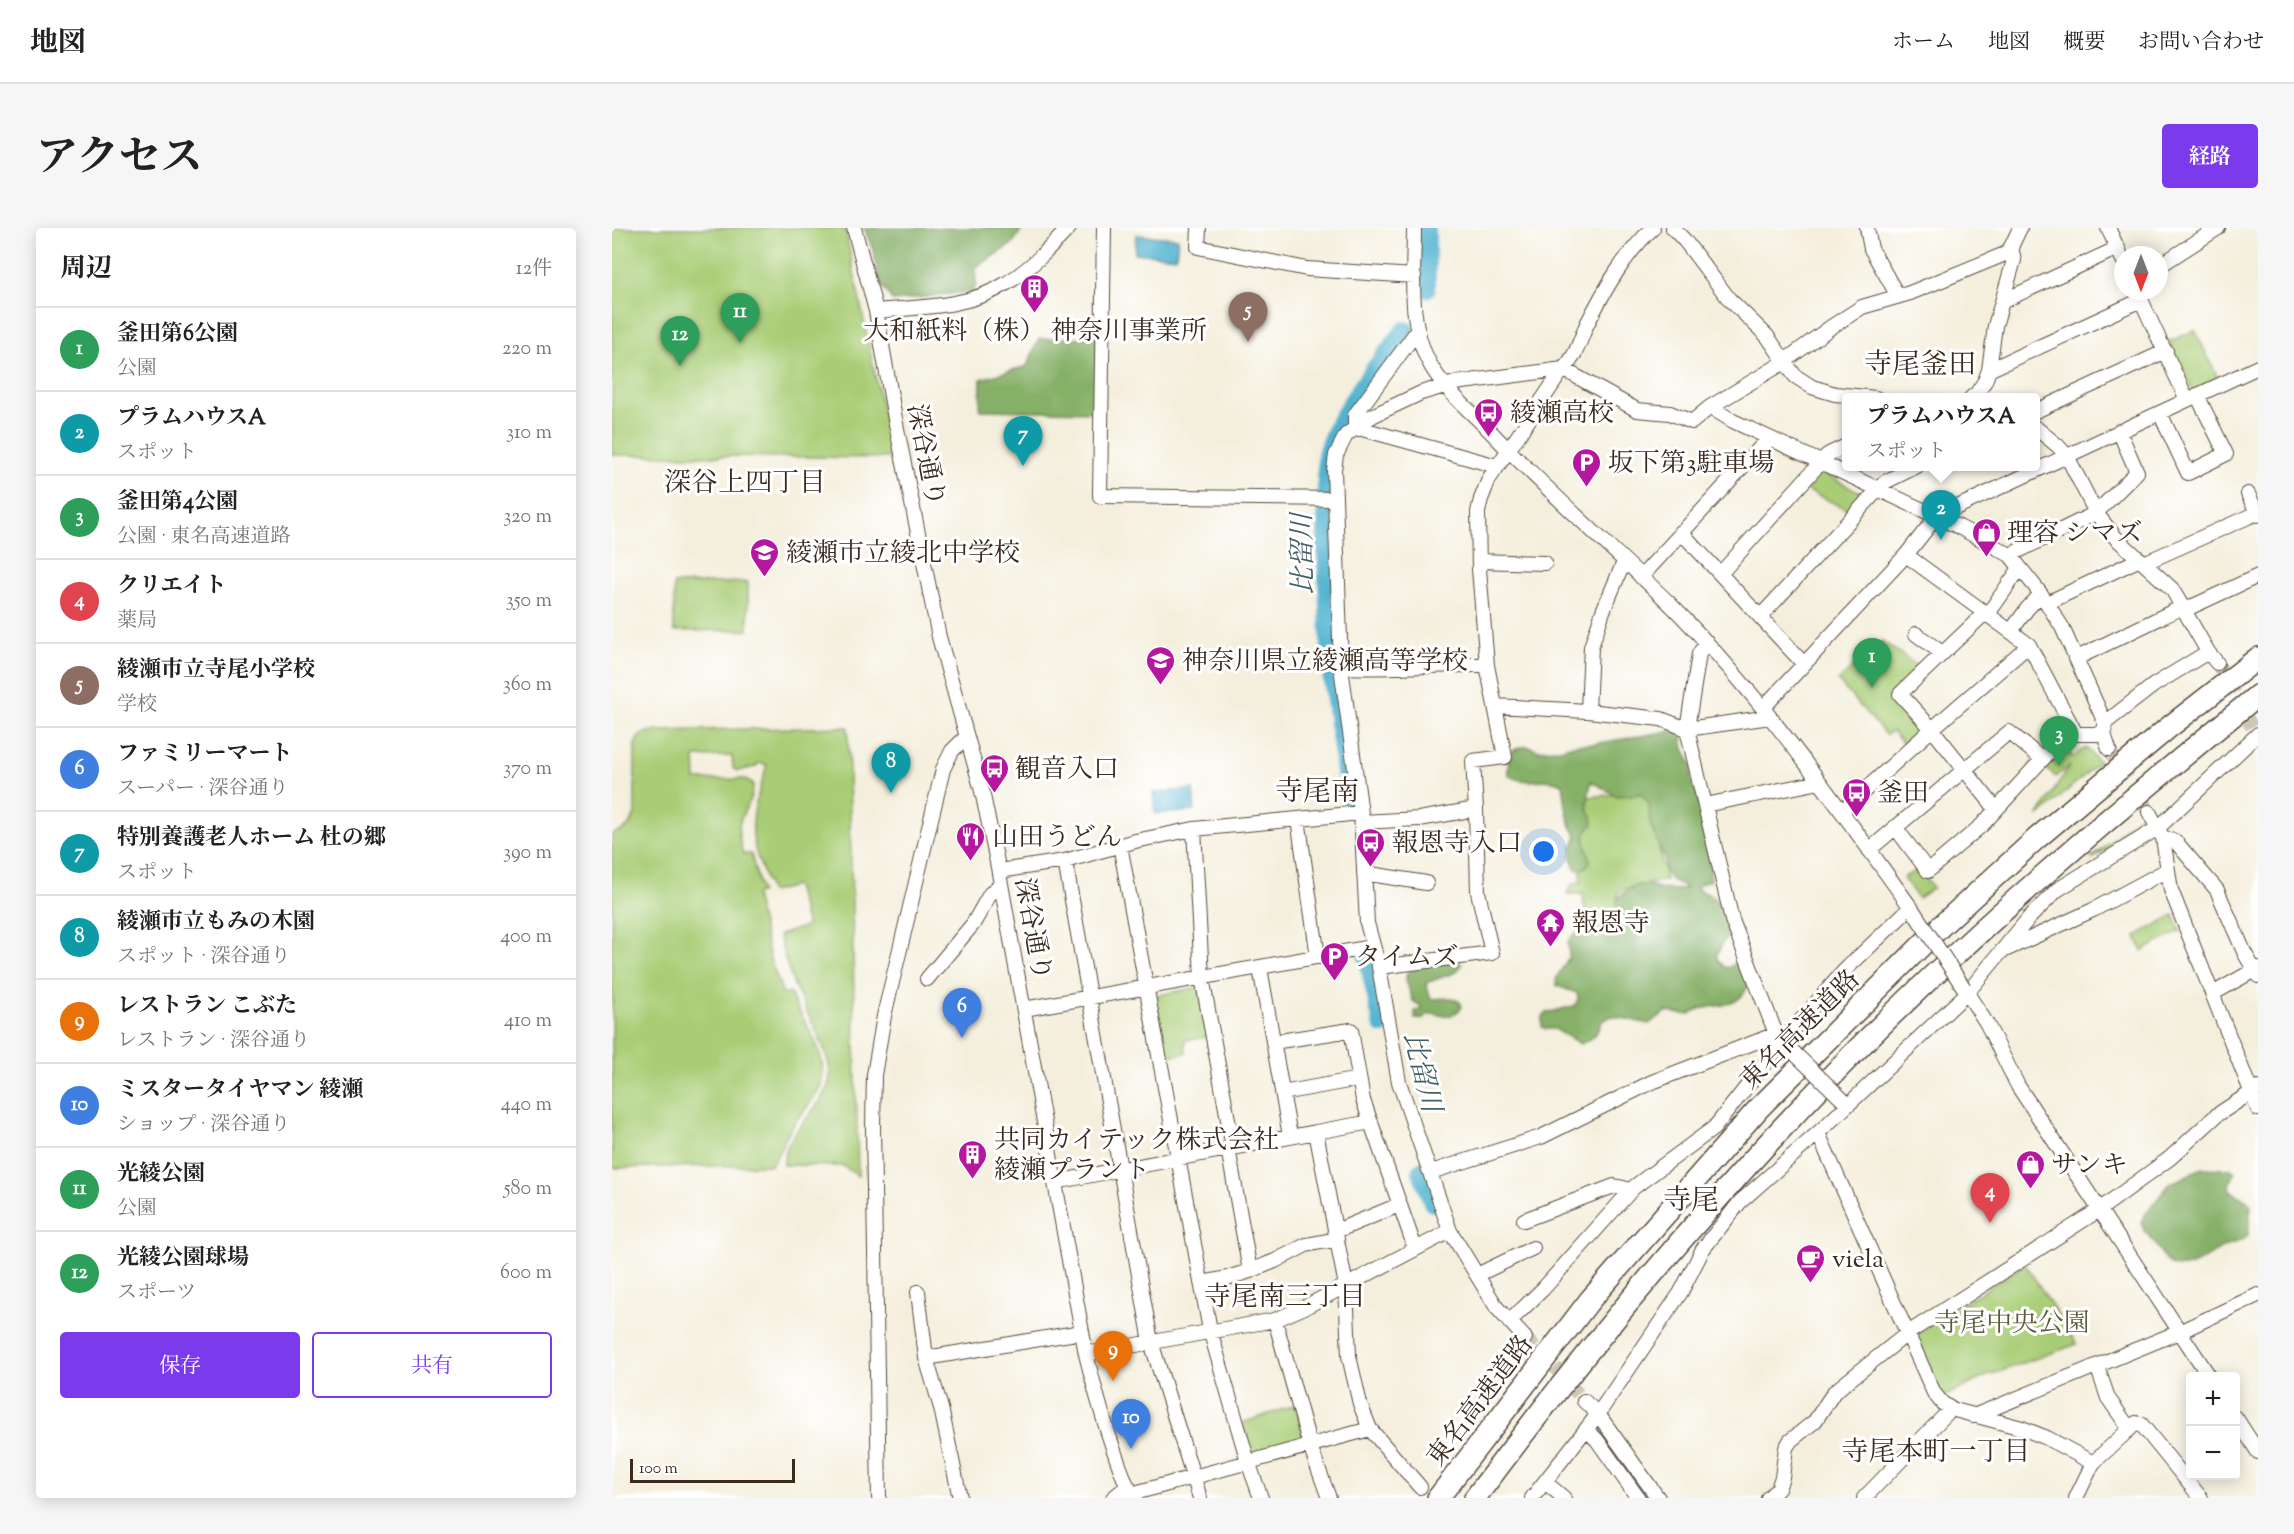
<!DOCTYPE html>
<html lang="ja">
<meta charset="utf-8">
<style>
body{margin:0;font-family:"Sorts Mill Goudy","Noto Serif JP",serif;background:#f6f6f6;color:#222}
.controls{position:absolute;right:18px;bottom:18px;display:grid;overflow:hidden;border-radius:6px;box-shadow:0 3px 15px #0003}
.controls button{width:54px;height:54px;display:grid;place-items:center;padding:0;border:0;border-bottom:2px solid #e0e0e0;background:#fff;color:#222;font:30px sans-serif}
.compass{position:absolute;left:1502px;top:18px;width:54px;height:54px;border-radius:50%;background:#fff;box-shadow:0 3px 15px #0003;rotate:180deg}
.scale{position:absolute;left:18px;bottom:15px;width:165px;box-sizing:border-box;padding-left:6px;border:3px solid #3b2a1e;border-top:0;font-size:16px;line-height:21px;white-space:nowrap;color:#3b2a1e;-webkit-text-stroke:4px #fff;paint-order:stroke}
.you{position:absolute;left:932px;top:624px;width:21px;height:21px;margin:-15px;border:4px solid #fff;border-radius:50%;background:#1a73e8;box-shadow:0 0 0 9px #1a73e833}
.badge{display:grid;place-items:center;width:39px;height:39px;border-radius:50%;background:#7c3aed;color:#fff;font-size:20px;font-weight:700}
.pin{position:absolute;translate:-50% -50px;filter:drop-shadow(0 2px 3px #0008)}
.pin::after{content:'';position:absolute;top:32px;width:21px;height:18px;background:inherit;clip-path:polygon(0 0,100% 0,50% 100%)}
.popup{position:absolute;left:1230px;top:165px;width:198px;height:78px;box-sizing:border-box;display:grid;place-content:center;border-radius:6px;background:#fff;filter:drop-shadow(0 2px 4px #0005);font-size:20px;white-space:nowrap;color:#767676}
.popup b{font-size:22px;color:#222}
.popup::after{content:'';position:absolute;left:50%;top:100%;margin-left:-12px;border:12px solid transparent;border-top-color:#fff}
.list{margin:0;padding:0;list-style:none}
h2{display:flex;justify-content:space-between;align-items:center;height:78px;margin:0;padding:0 24px;font-size:26px}
h2 small{font-size:20px;font-weight:400;color:#767676}
.list li{display:grid;grid-template-columns:39px 1fr auto;gap:18px;align-items:center;box-sizing:border-box;height:84px;padding:0 24px;border-top:2px solid #e0e0e0}
.list b{display:block;font-size:22px;white-space:nowrap}
.list p{margin:0;font-size:20px;white-space:nowrap;color:#767676}
.list em{font-size:20px;font-style:normal;color:#767676}
.actions{display:flex;gap:12px;padding:18px 24px}
.actions a{flex:1;padding:14px 0;border:2px solid #7c3aed;border-radius:6px;text-align:center;font-size:21px;color:#7c3aed}
.actions .main{background:#7c3aed;color:#fff}
.map{position:relative;flex:none;width:1646px;height:1270px;overflow:hidden;border-radius:6px}
header{display:flex;align-items:center;gap:36px;box-sizing:border-box;height:84px;padding:0 30px;background:#fff;border-bottom:2px solid #e0e0e0}
header strong{font-size:28px}
nav{display:flex;gap:33px;margin-inline-start:auto;font-size:21px}
.intro{display:flex;align-items:center;justify-content:space-between;box-sizing:border-box;height:144px;padding:0 36px}
h1{margin:0;font-size:42px}
.button{padding:15px 27px;border-radius:6px;background:#7c3aed;color:#fff;font-size:21px;font-weight:700}
main{display:flex;gap:36px;padding:0 36px}
aside{flex:1;background:#fff;border-radius:6px;box-shadow:0 3px 15px #0003}
.map>svg:first-child{display:block}
</style>
<header>
<strong>地図</strong>
<nav><a>ホーム</a><a>地図</a><a>概要</a><a>お問い合わせ</a></nav>
</header>
<div class="intro"><h1>アクセス</h1><a class="button">経路</a></div>
<main>
<aside>
<h2>周辺<small>12件</small></h2>
<ul class="list">
<li><span class="badge" style="background:#2e9e5b">1</span><div><b>釜田第6公園</b><p>公園</p></div><em>220 m</em></li>
<li><span class="badge" style="background:#0f9aa8">2</span><div><b>プラムハウスA</b><p>スポット</p></div><em>310 m</em></li>
<li><span class="badge" style="background:#2e9e5b">3</span><div><b>釜田第4公園</b><p>公園 · 東名高速道路</p></div><em>320 m</em></li>
<li><span class="badge" style="background:#e0444e">4</span><div><b>クリエイト</b><p>薬局</p></div><em>350 m</em></li>
<li><span class="badge" style="background:#8d6e63">5</span><div><b>綾瀬市立寺尾小学校</b><p>学校</p></div><em>360 m</em></li>
<li><span class="badge" style="background:#3f7fe0">6</span><div><b>ファミリーマート</b><p>スーパー · 深谷通り</p></div><em>370 m</em></li>
<li><span class="badge" style="background:#0f9aa8">7</span><div><b>特別養護老人ホーム 杜の郷</b><p>スポット</p></div><em>390 m</em></li>
<li><span class="badge" style="background:#0f9aa8">8</span><div><b>綾瀬市立もみの木園</b><p>スポット · 深谷通り</p></div><em>400 m</em></li>
<li><span class="badge" style="background:#e8710a">9</span><div><b>レストラン こぶた</b><p>レストラン · 深谷通り</p></div><em>410 m</em></li>
<li><span class="badge" style="background:#3f7fe0">10</span><div><b>ミスタータイヤマン 綾瀬</b><p>ショップ · 深谷通り</p></div><em>440 m</em></li>
<li><span class="badge" style="background:#2e9e5b">11</span><div><b>光綾公園</b><p>公園</p></div><em>580 m</em></li>
<li><span class="badge" style="background:#2e9e5b">12</span><div><b>光綾公園球場</b><p>スポーツ</p></div><em>600 m</em></li>
</ul>
<div class="actions"><a class="main">保存</a><a>共有</a></div>
</aside>
<div class="map">
<svg width="1646" height="1270" viewBox="0 0 1646 1270">
<rect width="100%" height="100%" fill="#fff"/>
<filter id="ink" filterUnits="userSpaceOnUse"><feTurbulence type="fractalNoise" baseFrequency=".0167" numOctaves="2"/><feDisplacementMap in="SourceGraphic" scale="12" xChannelSelector="R" yChannelSelector="G"/><feConvolveMatrix kernelMatrix="1 2 1 2 8 2 1 2 1" color-interpolation-filters="sRGB"/></filter>
<filter id="wash" filterUnits="userSpaceOnUse"><feTurbulence type="fractalNoise" baseFrequency=".008" numOctaves="4" result="noise"/><feDisplacementMap in="SourceGraphic" scale="24" xChannelSelector="R" yChannelSelector="G"/><feGaussianBlur stdDeviation="1.35" result="paint"/><feColorMatrix in="noise" values="0 0 0 0 0 0 0 0 0 0 0 0 0 0 0 0 0 1.4 0 .05"/><feComposite in="paint" operator="in"/></filter>
<g filter="url(#wash)">
<rect width="100%" height="100%" fill="#f4efdd"/>
<path fill="#a9cd76" stroke="#727c4a" stroke-width="1.5" d="M0,0H233L280,230L0,227Z
M1583,102L1606,150L1581,163L1556,114Z
M1206,243L1254,267L1239,283L1190,260Z
M136,354V402L62,403V356Z
M1270,413L1307,439L1282,467L1308,496L1307,502L1292,517L1280,503L1274,507L1226,453Z
M236,499L246,948L231,938L172,937C171,903 209,885 217,854C224,829 188,776 180,751C174,737 171,722 167,707L195,698L184,658L158,664C154,649 146,635 143,620C136,591 147,564 155,537L147,535L143,539L125,543L121,540L120,528L83,529L84,552L133,551L141,556C142,572 130,583 127,597C125,606 129,617 131,626H139L149,664L143,667L158,731L171,766L178,765C190,794 223,831 206,863C199,877 187,887 179,900C171,912 168,926 159,937L0,940V606C13,603 19,598 23,586V517C26,507 31,505 41,503Z
M1474,520L1487,534L1426,589L1458,537L1444,549L1434,541L1454,522L1462,530L1467,524Z
M1035,563L1054,652L1009,662L1006,665L1003,691L974,697L971,666H955L961,655L969,654L967,570Z
M1529,587L1533,593L1532,601L1479,631Z
M1306,641L1321,660L1306,670L1291,650Z
M1562,687L1569,703L1530,723L1524,708Z
M587,759L596,809L573,812L574,825L551,829L541,768Z
M1413,1036L1465,1116L1375,1148L1331,1169L1303,1111L1304,1106Z
M684,1177L692,1210L688,1215L643,1226L639,1224L630,1195Z"/>
<path fill="#86b067" stroke="#606d42" stroke-width="1.5" d="M252,0H411L400,16L363,40L364,56L361,63L281,73L269,57L261,22Z
M485,109L486,184L368,182L369,151L415,138L427,111Z
M1064,502L1070,508L1072,521L1080,537L1079,552L1088,576L1097,623L1099,652L1086,657V662C1099,667 1111,673 1114,688C1115,695 1112,701 1117,707L1110,716L1104,729L1111,738L1116,740L1123,735L1127,738L1137,754C1130,779 1112,776 1091,780C1086,780 1083,785 1078,786C1072,788 1061,784 1054,784L1037,796L1000,788L990,793C987,804 979,812 968,816L943,801H934L930,799V788L934,785L962,778L966,772L965,765L945,758L944,752L947,745L957,729L956,714L961,707L975,699L989,700L999,697L1005,690V671C1035,641 1044,669 1074,660L1058,651L1053,643V632L1038,596L1037,575L1029,566L1005,568L979,553C978,565 971,579 980,588L981,596C966,611 976,615 978,634L973,640L964,642C958,630 958,621 965,609C963,604 959,600 958,595C954,584 953,569 951,556C931,547 914,559 896,547V536L901,522L915,518L926,522L948,521L965,516H981Z
M845,732L850,737L844,744L814,755L819,771L840,770L848,774L850,779C838,793 832,786 816,786L811,791H803V783L808,782L809,778L801,773L794,752L795,744L807,739Z
M1590,940L1619,941L1623,944L1617,957L1618,963L1634,972L1639,977L1636,1008C1629,1014 1623,1015 1614,1018C1600,1024 1575,1048 1558,1036C1548,1029 1544,1011 1532,1003L1530,995L1531,989L1559,954H1562Z"/>
<path fill="#51b2d0" stroke="#466e77" stroke-width="1.5" d="M524,7L566,10L564,29L523,25Z
M581,561L583,583L543,586L541,565Z"/>
<g fill="none" stroke-linecap="round" stroke-linejoin="round">
<path stroke="#51b2d0" stroke-width="20" d="M814,0V60
M738,570L719,438L715,324V228C722,192 769,133 793,103
M755,725L771,796
M810,943L821,974
M994,1207L1037,1270"/>
</g>
</g>
<g filter="url(#ink)">
<g fill="none" stroke-linecap="round" stroke-linejoin="round">
<path stroke="#cfc8b7" stroke-width="14" stroke-dasharray="14 7" stroke-linecap="butt" d="M1605,435L1640,499
M1497,521L1537,584
M913,1110L943,1139L972,1173"/>
<defs>
<path id="minor" d="M242,0L264,83L283,191L327,409L370,563L385,634L474,1126C486,1175 500,1223 520,1270
M492,0L488,268L723,271
M587,0L586,19L695,41L802,48
M802,0C802,46 795,97 819,138C833,162 857,182 877,202C934,262 997,317 1057,375C1150,468 1225,577 1302,684
M1061,0L1073,13L1117,71L1155,108L1183,148L1200,159L1223,166L1264,170
M1255,0L1259,21L1286,68
M1496,0L1511,32
M1547,38L1606,0
M1526,65L1575,172
M1391,73L1506,20
M264,83C308,79 357,80 395,55C418,41 438,20 457,0
M1377,142L1529,72
M1359,170L1365,165L1373,153L1377,142L1383,98L1402,32L1399,19
M1098,179L1121,193L1347,299L1398,327L1429,366L1450,399L1493,495L1492,506L1497,521
M1424,183L1554,123
M1548,185L1576,245L1614,226L1585,167
M743,199L885,238
M743,199V187L805,103
M1207,234L1217,226L1234,218
M1636,266L1646,287
M1069,304L1191,435
M1294,327L1417,417L1464,506
M1398,327L1484,285L1525,244L1507,203
M867,333L933,335
M1532,335L1645,285
M1108,346L1208,235
M1029,349L1157,210
M1435,375L1528,331
M1373,385L1288,466L1320,501L1384,581
M1376,386L1408,340
M1148,389L1273,254L1305,238
M1399,403L1415,381L1429,366
M1304,406L1330,425
M1095,414L1087,426L1075,501L1120,692L1164,806
M1465,430L1564,382L1579,379L1646,348
M1605,435L1596,424L1560,361L1503,309L1484,285L1455,228L1646,139
M729,439C778,441 826,436 875,437
M883,478L976,483L1049,491L1075,501L1158,489
M1151,480L1294,327L1324,289L1455,228L1446,218L1424,200
M976,483L979,419L991,383L1012,334
M1493,495L1542,457L1596,424
M1093,577L1208,554
M1230,583L1320,501L1417,417
M1537,584L1551,610L1559,662L1646,881
M686,591L706,729
M750,594L807,591L864,581
M1283,599L1316,643L1370,597L1450,510L1464,506H1492
M582,601L590,749L621,919
M1551,610L1563,613L1605,662L1633,726L1646,748
M508,617L598,1102L636,1234L649,1270
M1257,622L1397,504L1430,531
M453,633L539,1114L588,1270
M387,643L453,633L523,613L582,601L749,585
M752,645L814,655
M1393,722L1481,682L1555,642
M767,739L880,725L866,664L864,581L861,533L893,529L875,437L867,341L866,284L869,271L877,251L951,141L1025,182L1058,185L1080,194L1098,179L1166,138L1219,99L1250,79L1298,65L1393,26L1399,19L1408,0
M648,740L678,908
M315,751L361,696L378,666L389,656
M1352,760L1375,796L1406,858L1597,1148
M1602,765L1646,740
M412,781L760,719
M661,814L739,802L751,872L803,1020
M670,865L747,851
M704,904L759,894
M1206,905L1322,1165L1330,1175L1339,1181L1410,1200L1435,1210L1481,1235
M616,920L638,1043
M819,944L929,909L1040,854L1164,806L1168,811
M443,954L704,904L734,1058L737,1128L748,1176L758,1201L808,1259
M912,992L1002,958L1012,960L1016,966
M724,1003L787,977
M865,1047L921,1020
M589,1055L615,1050L638,1043L663,1033L694,1017L725,1011
M306,1064L314,1130L329,1180L348,1270
M663,1092L698,1218L717,1270
M897,1094L931,1061L1022,959L1102,900L1170,814L1232,743L1299,679
M913,1110L885,1080L838,1003L787,854L767,739L755,695L749,585L729,439L722,242L724,227L734,207L760,188L809,165L843,155L951,141C964,129 968,112 975,96C993,61 1012,27 1041,0
M474,1126L663,1092L697,1077L838,1003
M314,1130L470,1104
M1485,1138L1496,1170L1517,1200
M972,1173L986,1186L1046,1270
M1362,1188L1567,1104L1646,1067
M1624,1190L1646,1224
M975,1202L985,1212L1026,1270
M933,1254L952,1270
M519,1266L758,1201
M267,1270L261,898L262,847L272,788L331,541L340,523L354,509
M501,1270L516,1258
M920,1270L986,1186L1069,1064L1091,1021L1128,974L1206,905L1355,765L1417,690L1445,662L1546,600L1646,506
M1156,1270L1166,1261L1170,1249L1174,1220L1178,1213L1203,1193L1222,1164L1296,1105L1487,982L1558,930L1605,887L1646,860
M1252,1270L1339,1181
M1464,1270L1481,1235L1524,1195L1529,1196L1589,1270"/>
<path id="highway" d="M826,1270L978,1072L1146,881L1330,697L1424,611L1556,500L1646,430
M863,1270C975,1119 1097,974 1228,839C1358,705 1502,585 1646,467"/>
</defs>
<use href="#minor" stroke="#57483b" stroke-width="16"/>
<use href="#highway" stroke="#57483b" stroke-width="24"/>
<use href="#minor" stroke="#fff" stroke-width="14"/>
<use href="#highway" stroke="#fff" stroke-width="21"/>
<defs>
<path id="minor-bridge" d="M1302,684L1352,760
M1173,816L1232,873"/>
</defs>
<use href="#minor-bridge" stroke="#57483b" stroke-width="16" stroke-linecap="butt"/>
<use href="#minor-bridge" stroke="#fff" stroke-width="14"/>
</g>
</g>
<defs>
<symbol id="building-pin" viewBox="-11 -11 22 30"><path d="M0 17L-7.5 6A9.5 9.5 0 1 1 7.5 6Z" fill="#b5179e" stroke="#fff"/><path d="M-4-6H4V6H1V3H-1V6H-4ZM-2.5-4.3h1.7v1.8h-1.7ZM.8-4.3h1.7v1.8H.8ZM-2.5-1h1.7V.8h-1.7ZM.8-1h1.7V.8H.8Z" fill="#fff"/></symbol>
<symbol id="bus-pin" viewBox="-11 -11 22 30"><path d="M0 17L-7.5 6A9.5 9.5 0 1 1 7.5 6Z" fill="#b5179e" stroke="#fff"/><path d="M-5-6H5V4H4V6H2V4H-2V6H-4V4H-5ZM-3.5-4V0h7V-4ZM-3.5 1.2v1.5H-2V1.2ZM2 1.2v1.5H3.5V1.2Z" fill="#fff"/></symbol>
<symbol id="parking-pin" viewBox="-11 -11 22 30"><path d="M0 17L-7.5 6A9.5 9.5 0 1 1 7.5 6Z" fill="#b5179e" stroke="#fff"/><path d="M-3.5-5.5H1a3.5 3.5 0 0 1 0 7H-1V5.5H-3.5ZM-1-3.4V-.6H.8a1.4 1.4 0 0 0 0-2.8Z" fill="#fff"/></symbol>
<symbol id="shop-pin" viewBox="-11 -11 22 30"><path d="M0 17L-7.5 6A9.5 9.5 0 1 1 7.5 6Z" fill="#b5179e" stroke="#fff"/><path d="M-5-2.5h2.3a2.7 3.5 0 0 1 5.4 0H5L5.5 6h-11ZM-1.5-2.5h3a1.5 2.3 0 0 0-3 0Z" fill="#fff"/></symbol>
<symbol id="school-pin" viewBox="-11 -11 22 30"><path d="M0 17L-7.5 6A9.5 9.5 0 1 1 7.5 6Z" fill="#b5179e" stroke="#fff"/><path d="M0-5L7-2L0 1L-7-2ZM-4 1L0 2.5L4 1V4Q0 6-4 4Z" fill="#fff"/></symbol>
<symbol id="restaurant-pin" viewBox="-11 -11 22 30"><path d="M0 17L-7.5 6A9.5 9.5 0 1 1 7.5 6Z" fill="#b5179e" stroke="#fff"/><path d="M-5-6h1v4h1v-4h1v4h1v-4h1v5L-1.5 .5V6h-2V.5L-5-1ZM5-6V6H3V1.5H1.5Q1.5-4 5-6Z" fill="#fff"/></symbol>
<symbol id="temple-pin" viewBox="-11 -11 22 30"><path d="M0 17L-7.5 6A9.5 9.5 0 1 1 7.5 6Z" fill="#b5179e" stroke="#fff"/><path d="M0-6L5-2H3V0L6.5 2.5H4V6H1.5V3h-3V6H-4V2.5H-6.5L-3 0V-2H-5Z" fill="#fff"/></symbol>
<symbol id="cafe-pin" viewBox="-11 -11 22 30"><path d="M0 17L-7.5 6A9.5 9.5 0 1 1 7.5 6Z" fill="#b5179e" stroke="#fff"/><path d="M-5.5-4.5H6V0H3Q3 3.5 0 3.5H-2.5Q-5.5 3.5-5.5 0ZM3-3.2v2h1.7v-2ZM-6 4.5H4V6H-6Z" fill="#fff"/></symbol>
</defs>
<g fill-rule="evenodd">
<use href="#building-pin" x="406" y="44" width="33" height="45"/>
<use href="#bus-pin" x="860" y="168" width="33" height="45"/>
<use href="#parking-pin" x="958" y="218" width="33" height="45"/>
<use href="#shop-pin" x="1358" y="288" width="33" height="45"/>
<use href="#school-pin" x="136" y="308" width="33" height="45"/>
<use href="#school-pin" x="532" y="416" width="33" height="45"/>
<use href="#bus-pin" x="366" y="524" width="33" height="45"/>
<use href="#bus-pin" x="1228" y="548" width="33" height="45"/>
<use href="#restaurant-pin" x="342" y="592" width="33" height="45"/>
<use href="#bus-pin" x="742" y="598" width="33" height="45"/>
<use href="#temple-pin" x="922" y="678" width="33" height="45"/>
<use href="#parking-pin" x="706" y="712" width="33" height="45"/>
<use href="#building-pin" x="344" y="910" width="33" height="45"/>
<use href="#shop-pin" x="1402" y="920" width="33" height="45"/>
<use href="#cafe-pin" x="1182" y="1014" width="33" height="45"/>
</g>
<g text-anchor="middle" stroke-width="6" stroke-linejoin="round" paint-order="stroke">
<g font-size="26" fill="#3b2a1e" stroke="#fff" text-anchor="start">
<text x="423" y="111" text-anchor="middle">大和紙料（株） 神奈川事業所</text>
<text x="898" y="193">綾瀬高校</text>
<text x="996" y="243">坂下第3駐車場</text>
<text x="1395" y="313">理容 シマズ</text>
<text x="174" y="333">綾瀬市立綾北中学校</text>
<text x="570" y="441">神奈川県立綾瀬高等学校</text>
<text x="403" y="549">観音入口</text>
<text x="1265" y="573">釜田</text>
<text x="380" y="617">山田うどん</text>
<text x="780" y="623">報恩寺入口</text>
<text x="960" y="703">報恩寺</text>
<text x="743" y="737">タイムズ</text>
<text x="382" y="920">共同カイテック株式会社<tspan x="382" dy="30">綾瀬プラント</tspan></text>
<text x="1439" y="945">サンキ</text>
<text x="1220" y="1039">viela</text>
</g>
<g font-size="26" fill="#3b2a1e" stroke="#fff">
<text transform="translate(315 227) rotate(79)" y="9">深谷通り</text>
<text transform="translate(422 701) rotate(80)" y="9">深谷通り</text>
<text transform="translate(1187 801) rotate(-45)" y="9">東名高速道路</text>
<text transform="translate(867 1172) rotate(-53)" y="9">東名高速道路</text>
</g>
<g font-size="26" fill="#5c5b38" stroke="#fff">
<text x="1400" y="1103">寺尾中央公園</text>
</g>
<g font-size="27" fill="#3b2a1e" stroke="#fff">
<text x="133" y="263">深谷上四丁目</text>
<text x="673" y="1077">寺尾南三丁目</text>
<text x="1324" y="1232">寺尾本町一丁目</text>
</g>
<g font-size="27" font-style="italic" fill="#446065" stroke="#fff">
<text transform="translate(690 326) rotate(-91)" y="9">比留川</text>
<text transform="translate(811 844) rotate(76)" y="9">比留川</text>
</g>
<g font-size="28" fill="#3b2a1e" stroke="#fff">
<text x="1308" y="145">寺尾釜田</text>
<text x="705" y="572">寺尾南</text>
<text x="1079" y="981">寺尾</text>
</g>
</g>
</svg>
<div class="controls">
<button>+</button>
<button>−</button>
</div>
<svg class="compass" viewBox="-18 -18 36 36"><path d="M0-13l5 13h-10z" fill="#e53935"/><path d="M0 13l5-13h-10z" fill="#767676"/></svg>
<div class="scale">100 m</div>
<div class="you"></div>
<div class="pin badge" style="left:1260px;top:460px;background:#2e9e5b">1</div>
<div class="pin badge" style="left:1329px;top:312px;background:#0f9aa8">2</div>
<div class="popup"><b>プラムハウスA</b>スポット</div>
<div class="pin badge" style="left:1447px;top:538px;background:#2e9e5b">3</div>
<div class="pin badge" style="left:1378px;top:995px;background:#e0444e">4</div>
<div class="pin badge" style="left:636px;top:114px;background:#8d6e63">5</div>
<div class="pin badge" style="left:350px;top:810px;background:#3f7fe0">6</div>
<div class="pin badge" style="left:411px;top:238px;background:#0f9aa8">7</div>
<div class="pin badge" style="left:279px;top:565px;background:#0f9aa8">8</div>
<div class="pin badge" style="left:501px;top:1153px;background:#e8710a">9</div>
<div class="pin badge" style="left:519px;top:1221px;background:#3f7fe0">10</div>
<div class="pin badge" style="left:128px;top:115px;background:#2e9e5b">11</div>
<div class="pin badge" style="left:68px;top:138px;background:#2e9e5b">12</div>
</div>
</main>
